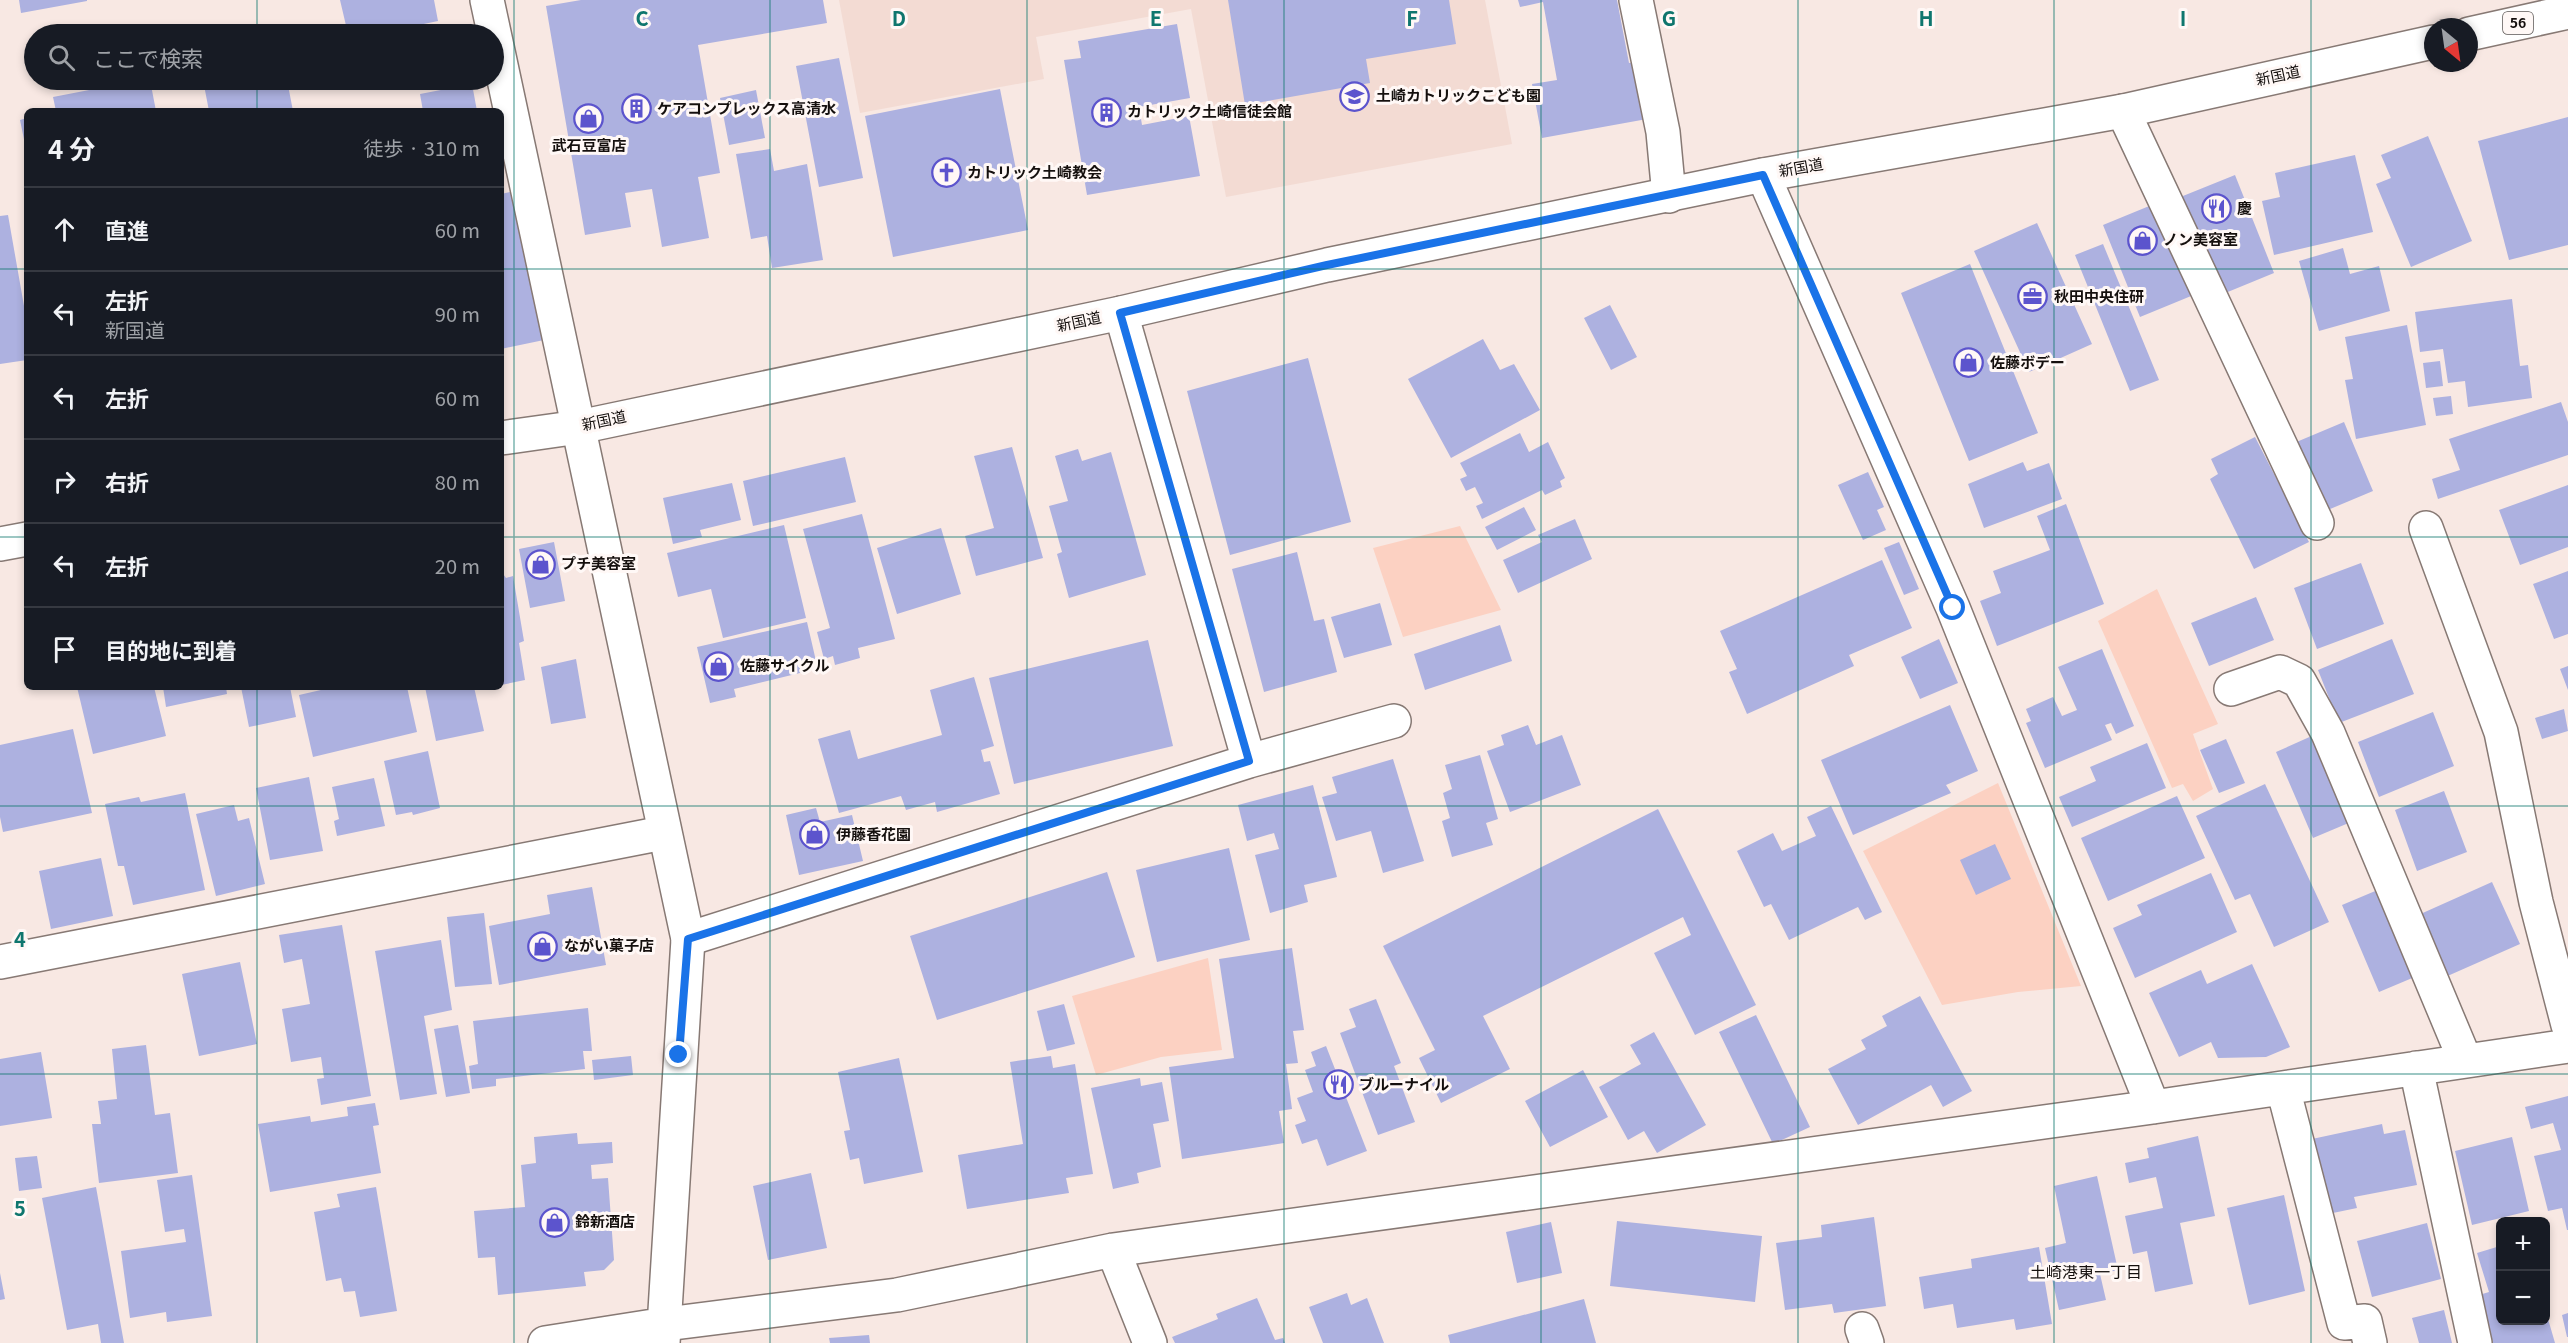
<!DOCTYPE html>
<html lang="ja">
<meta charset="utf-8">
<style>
body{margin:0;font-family:Georgia,"Noto Sans JP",serif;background:#20242c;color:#f1f3f6}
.controls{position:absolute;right:18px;bottom:18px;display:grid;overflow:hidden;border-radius:9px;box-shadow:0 3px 9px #0003}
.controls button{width:54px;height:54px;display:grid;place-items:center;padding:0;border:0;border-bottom:2px solid #363941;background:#171b24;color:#f1f3f6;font:30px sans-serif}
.compass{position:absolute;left:2424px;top:18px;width:54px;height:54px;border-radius:50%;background:#171b24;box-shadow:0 3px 9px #0003;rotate:151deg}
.stop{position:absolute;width:18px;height:18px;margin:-14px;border:4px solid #1a73e8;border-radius:50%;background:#fff}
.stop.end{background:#1a73e8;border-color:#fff;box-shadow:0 2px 6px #0008}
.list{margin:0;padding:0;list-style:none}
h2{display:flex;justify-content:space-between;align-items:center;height:78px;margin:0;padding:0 24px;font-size:26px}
h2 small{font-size:20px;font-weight:400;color:#9ea1a6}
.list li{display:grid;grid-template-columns:39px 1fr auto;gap:18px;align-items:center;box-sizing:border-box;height:84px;padding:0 24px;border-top:2px solid #363941}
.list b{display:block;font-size:22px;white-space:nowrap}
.list p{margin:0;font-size:20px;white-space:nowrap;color:#9ea1a6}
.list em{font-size:20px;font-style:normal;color:#9ea1a6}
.icon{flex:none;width:33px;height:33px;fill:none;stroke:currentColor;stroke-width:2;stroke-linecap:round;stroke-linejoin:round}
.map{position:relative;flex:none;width:2568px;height:1343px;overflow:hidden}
.search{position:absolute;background:#171b24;box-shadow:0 3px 9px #0003;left:24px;top:24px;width:480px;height:66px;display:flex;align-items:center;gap:15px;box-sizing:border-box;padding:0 21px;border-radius:33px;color:#9ea1a6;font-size:22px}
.panel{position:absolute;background:#171b24;box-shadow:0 3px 9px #0003;left:24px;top:108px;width:480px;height:582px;border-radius:9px}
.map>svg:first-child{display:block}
</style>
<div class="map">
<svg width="2568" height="1343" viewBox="0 0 2568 1343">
<rect width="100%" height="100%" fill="#f8e8e3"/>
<path fill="#f3dbd3" d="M839,0H1485L1512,144L1226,197L1191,9L1036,37L1044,79L860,113Z"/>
<path fill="#fcd1c2" d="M1460,526L1501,610L1403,637L1373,548Z
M2157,589L2218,724L2193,734L2213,789L2193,801L2183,784L2172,788L2098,621Z
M1998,783L2081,986L2018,992L1942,1005L1863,851Z
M1208,958L1222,1050L1161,1057L1096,1075L1072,996Z"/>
<path fill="#adb1e0" d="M19,0H87V1L21,13Z
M340,0H434L438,21L376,34H348Z
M581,0H823L827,23L698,45L720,173L698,177L709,238L662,247L652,189L625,193L631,227L585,235L546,6Z
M1228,0H1449L1456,44L1366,59L1370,83L1245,105Z
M1518,0H1617L1629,63L1637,62L1647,119L1542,138L1532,84L1557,80L1543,2L1520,7Z
M1177,24L1190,98L1139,107L1142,125L1189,116L1200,176L1087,195L1064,60L1081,58L1078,41Z
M276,25L278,34H238V33Z
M839,58L863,178L819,187L796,66Z
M141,80H150L156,111H56L53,97Z
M203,80H287L293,111H209Z
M472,84L477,111H423L420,94Z
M1000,89L1028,230L893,257L865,116Z
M756,90L765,138L729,145L720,98Z
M2568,117V245L2509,260L2478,141Z
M27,118V149H26L20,120Z
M2428,136L2472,241L2411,267L2376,184L2391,178L2381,155Z
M770,149L774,171L807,164L823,260L772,268L767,236L751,239L736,154Z
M2355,155L2373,232L2274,255L2262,201L2280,197L2275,173Z
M2235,175L2274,273L2218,296L2178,198Z
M514,191L544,340L501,349V194Z
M2159,202L2196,294L2140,317L2103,225Z
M8,215L27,323V360L0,364V216Z
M2037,223L2092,344L2029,372L1974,251Z
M2103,244L2159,380L2130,391L2075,255Z
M2343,248L2350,274L2379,266L2390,311L2319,331L2299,261Z
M1970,264L2038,433L1969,461L1901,293Z
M2512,299L2520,366L2528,365L2532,398L2468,407L2465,381L2448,383L2443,349L2420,352L2415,312Z
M1610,305L1637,357L1611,370L1584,318Z
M2407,325L2426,425L2356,439L2345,380L2353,379L2345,337Z
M1483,339L1500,370L1514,364L1540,410L1451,458L1408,379Z
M1308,358L1351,522L1230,555L1187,391Z
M2440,361L2443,386L2426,388L2423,363Z
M2451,396L2453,414L2436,416L2433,398Z
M2561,402L2568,422V455L2438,499L2432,479L2460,470L2449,439Z
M2344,422L2373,491L2323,512L2294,443Z
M1520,433L1529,452L1548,442L1565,478L1560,481L1562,487L1545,495L1542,490L1482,519L1476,506L1483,503L1475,487L1466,491L1460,479L1467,476L1460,463Z
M2255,437L2309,542L2254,569L2210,479L2218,474L2211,459Z
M1012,447L1043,558L976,576L965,536L994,528L974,456Z
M1078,449L1082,461L1111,452L1146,575L1069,598L1057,554L1062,552L1049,506L1068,501L1055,456Z
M845,457L856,502L753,526L743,481Z
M2023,462L2027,471L2049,463L2062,499L1984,528L1968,484Z
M1868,472L1884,507L1877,510L1886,530L1863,540L1838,485Z
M732,483L741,520L700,530L702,537L673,544L663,498Z
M2568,485V547L2520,565L2499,510Z
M2066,504L2104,604L1997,646L1980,601L2001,593L1993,571L2050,550L2037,516Z
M1524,507L1536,530L1497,550L1485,527Z
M862,514L895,639L858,648L860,658L835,665L833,656L824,659L817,632L830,628L803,529Z
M1575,519L1592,559L1518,593L1503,560L1542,542L1538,535Z
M784,525L806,618L723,638L711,589L678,597L667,553Z
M941,528L961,594L897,614L877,548Z
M554,542L565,601L530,608L519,549Z
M1899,542L1919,589L1904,595L1884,548Z
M1297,552L1314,621L1324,619L1337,672L1264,692L1232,569Z
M1882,560L1912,628L1849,655L1854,666L1747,714L1729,672L1737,669L1720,631Z
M2361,563L2384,624L2317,649L2294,588Z
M501,571L506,578L513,576L524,641L519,643L525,680L501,685Z
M2568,571V634L2554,639L2533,584Z
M2256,597L2274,640L2209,666L2191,623Z
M1380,603L1392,645L1344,658L1331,617Z
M807,622L816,661L802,664L804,672L734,689L736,697L710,703L697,647Z
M1500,625L1512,661L1425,690L1414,654Z
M1939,639L1958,683L1920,699L1901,657Z
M2392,639L2414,694L2339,723L2318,670Z
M1148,640L1173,746L1014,784L989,678Z
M2102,649L2134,726L2116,734L2111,723L2105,725L2112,740L2045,768L2026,723L2031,721L2026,709L2053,697L2062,716L2077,710L2058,667Z
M576,659L586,718L551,724L541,667Z
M2568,666V690L2560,669Z
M974,677L994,746L981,750L984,762L990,761L1000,794L937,812L935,802L906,810L901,796L839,813L818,739L850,730L858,759L942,735L930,690Z
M77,687H154L166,736L93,754Z
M163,687H226L227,694L166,707Z
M241,687H290L296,717L249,727Z
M334,687H407L417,732L313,757L299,695Z
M425,687H474L484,731L436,741Z
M1950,705L1978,771L1946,785L1951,793L1853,835L1821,760Z
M2564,709L2568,731L2542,739L2535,718Z
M2433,712L2454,766L2379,797L2358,742Z
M1528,725L1536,745L1562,735L1581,785L1510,812L1487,751L1504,745L1501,735Z
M73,729L92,813L3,832L0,817V745Z
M2314,735L2351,822L2313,838L2276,752Z
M2226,739L2245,783L2219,793L2200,750Z
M2147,743L2166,788L2072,827L2059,797L2096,781L2090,767Z
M428,751L440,808L413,815L412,812L396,815L384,761Z
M1480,755L1498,819L1486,823L1493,845L1452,857L1442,821L1450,818L1443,793L1452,789L1445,765Z
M1393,759L1424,861L1383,873L1371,831L1336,841L1322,797L1337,793L1332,777Z
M309,777L323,851L270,860L256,788Z
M374,778L385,826L337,836L334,821L339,819L332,787Z
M2265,784L2329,922L2274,947L2250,894L2235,900L2196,816Z
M1313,785L1337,877L1304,885L1308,902L1270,913L1255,855L1279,849L1274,833L1247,841L1238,805Z
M2444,791L2467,852L2417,871L2395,810Z
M185,793L205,890L133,905L124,866H118L105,804L139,797L141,802Z
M2177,796L2205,858L2108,901L2081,838Z
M234,805L238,821L249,818L265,884L216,896L196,814Z
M1831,806L1882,912L1865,920L1858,907L1789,940L1771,904L1764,907L1737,851L1773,833L1782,851L1816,836L1807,817Z
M816,808L820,822L852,815L863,861L799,875L786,815Z
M1658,809L1756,1005L1695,1035L1654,953L1691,935L1683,917L1483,1016L1510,1069L1441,1103L1419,1058L1435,1050L1383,946Z
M1995,844L2011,879L1976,895L1960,860Z
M1229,848L1250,940L1157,962L1136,870Z
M101,858L113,916L51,929L39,871Z
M1107,872L1135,957L937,1020L910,936Z
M2211,873L2237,932L2135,978L2113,928L2142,915L2137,905Z
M2492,882L2520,944L2443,978L2416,916Z
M592,887L606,965L499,985L489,926L550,914L547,895Z
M2380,889L2417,976L2379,992L2342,905Z
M484,913L492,984L455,987L447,917Z
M342,925L371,1096L321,1105L317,1079L324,1078L321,1057L291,1062L282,1009L310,1004L302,959L284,963L279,935Z
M441,940L452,1010L424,1016L437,1094L400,1100L375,951Z
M1292,948L1304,1030L1293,1031L1298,1063L1286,1064L1292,1109L1279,1111L1284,1143L1182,1159L1169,1067L1234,1058L1219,959Z
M240,962L257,1044L199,1056L182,974Z
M2252,964L2290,1047L2266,1057L2218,1058L2211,1042L2179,1057L2149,993L2201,970L2207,984Z
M1920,996L1972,1091L1943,1107L1931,1085L1858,1125L1828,1069L1866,1049L1861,1040L1887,1026L1882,1016Z
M1376,999L1401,1063L1394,1066L1415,1122L1378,1135L1340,1033L1356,1027L1349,1009Z
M1064,1004L1075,1044L1047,1051L1037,1011Z
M588,1008L592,1051H583L585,1069L496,1079V1086L472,1089L469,1066L478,1064L473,1021Z
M1756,1015L1810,1127L1773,1144L1719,1032Z
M458,1025L470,1093L446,1097L434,1029Z
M1654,1032L1706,1125L1657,1153L1644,1131L1628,1140L1599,1087L1641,1064L1630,1045Z
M146,1045L155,1115L170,1113L178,1173L99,1183L92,1124H101L98,1101L117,1099L112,1049Z
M1326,1046L1367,1151L1327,1166L1317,1139L1302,1144L1295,1125L1306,1121L1297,1098L1313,1092L1305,1070L1316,1066L1311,1052Z
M41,1052L52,1118L0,1126V1059Z
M631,1056L633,1075L594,1080L592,1060Z
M1051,1056L1053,1068L1075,1064L1093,1174L1066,1178L1069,1193L967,1209L958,1155L1023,1144L1010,1062Z
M899,1058L923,1172L864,1184L859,1158L850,1160L844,1131L850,1130L838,1072Z
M1583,1070L1608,1117L1550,1147L1525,1101Z
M1140,1078L1141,1086L1162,1082L1169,1121L1153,1124L1161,1167L1137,1173L1139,1183L1113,1189L1091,1088Z
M2568,1096V1230H2567L2562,1208L2548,1211L2534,1156L2561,1150L2553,1123L2531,1129L2525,1107Z
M375,1103L379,1125L373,1126L381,1173L270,1192L258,1124L310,1116L311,1122L348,1116L347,1107Z
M2382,1124L2384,1134L2405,1130L2417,1185L2354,1197L2357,1208L2328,1214L2312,1139Z
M577,1133L578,1144L612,1142L613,1163L591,1165L592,1179L608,1178L614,1260L604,1270L584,1272L586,1286L498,1295L495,1257L478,1258L474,1211L525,1207L521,1165L536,1163L534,1137Z
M2198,1136L2215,1216L2180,1223L2193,1284L2155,1292L2147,1251L2133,1254L2125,1216L2163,1208L2156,1177L2129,1183L2125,1163L2149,1158L2147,1148Z
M2512,1137L2529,1211L2472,1225L2455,1151Z
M37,1156L42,1188L19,1191L15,1158Z
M811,1173L827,1248L768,1260L753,1186Z
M192,1175L212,1316L167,1322L166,1312L130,1318L121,1251L186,1242L184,1229L165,1232L157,1180Z
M2097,1176L2118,1270L2100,1274L2106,1300L2059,1310L2045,1248L2066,1243L2054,1186Z
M96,1187L124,1343H101L98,1324L67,1330L42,1198Z
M376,1187L397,1311L360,1317L355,1291L344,1292L341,1278L326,1281L314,1212L340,1207L337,1194Z
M2284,1195L2305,1291L2249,1305L2227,1208Z
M1874,1217L1886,1306L1834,1313L1832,1304L1785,1310L1776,1243L1822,1237L1821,1225Z
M1617,1221L1762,1236L1755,1302L1610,1286Z
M1551,1222L1562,1273L1517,1283L1506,1232Z
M2427,1223L2441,1279L2372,1297L2357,1241Z
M2500,1246V1320H2546V1312L2555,1343H2493L2479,1295L2489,1292L2477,1253Z
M2039,1247L2052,1324L2016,1330L2014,1319L1957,1328L1953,1304L1924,1309L1919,1277L1972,1268L1971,1259Z
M0,1273L5,1299L0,1300Z
M1347,1293L1351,1305L1367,1298L1384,1343H1323L1309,1307Z
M1257,1298L1275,1340L1283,1338L1285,1343H1175L1172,1337L1218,1319L1216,1314Z
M1584,1299L1596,1343H1450L1448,1335Z
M2444,1310L2452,1343H2419L2412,1318Z
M2568,1313V1337H2567L2562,1315Z
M869,1335L870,1343H830L829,1338Z"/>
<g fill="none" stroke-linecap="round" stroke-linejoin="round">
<defs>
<path id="street" d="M1636,0L1663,132L1669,196
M2123,111L2317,523
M1763,175L1953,608L2153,1107
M1121,313L1249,761
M2426,528L2501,732L2536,902L2568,1025
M2231,689L2280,672L2299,681L2328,733L2465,1060
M688,939L1249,761L1394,721
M0,962L663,833
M2416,1068L2475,1343
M2283,1088L2344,1323L2365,1321L2370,1343
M1113,1250L1150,1343
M666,1324L897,1295L1113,1250L2153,1107L2568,1046
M1862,1329L1867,1343"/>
<path id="secondary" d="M487,0L688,939L663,1343
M545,1343L666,1324"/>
<path id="primary" d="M2469,34L2568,12
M501,438L579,427L1121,313L1327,265L1763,175L2123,111L2433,42
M0,544L27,539"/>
</defs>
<use href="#street" stroke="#877974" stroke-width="36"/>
<use href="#secondary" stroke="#877974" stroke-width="36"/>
<use href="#primary" stroke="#877974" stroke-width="36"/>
<use href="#street" stroke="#fff" stroke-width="33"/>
<use href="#secondary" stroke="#fff" stroke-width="33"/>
<use href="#primary" stroke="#fff" stroke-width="33"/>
</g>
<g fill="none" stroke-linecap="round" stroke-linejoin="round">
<path stroke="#1a73e8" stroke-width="8" d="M679,1055L688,939L1249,761L1120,313L1327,265L1763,175L1953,608"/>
</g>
<path fill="none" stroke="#0f766e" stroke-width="1.5" stroke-opacity="0.55" d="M257,0V34M514,0V1343M770,0V1343M1027,0V1343M1284,0V1343M1541,0V1343M1798,0V1343M2054,0V1343M2311,0V1343M257,80V111M0,269H27M501,269H2568M0,537H27M501,537H2568M257,687V1343M0,806H2568M0,1074H2568"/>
<defs>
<symbol id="school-ring" viewBox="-11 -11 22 22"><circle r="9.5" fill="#fff8f6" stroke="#5c54cd" stroke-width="1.5"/><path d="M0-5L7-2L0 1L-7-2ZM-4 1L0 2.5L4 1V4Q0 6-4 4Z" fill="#5c54cd"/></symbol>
<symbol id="building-ring" viewBox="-11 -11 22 22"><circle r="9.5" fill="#fff8f6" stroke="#5c54cd" stroke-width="1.5"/><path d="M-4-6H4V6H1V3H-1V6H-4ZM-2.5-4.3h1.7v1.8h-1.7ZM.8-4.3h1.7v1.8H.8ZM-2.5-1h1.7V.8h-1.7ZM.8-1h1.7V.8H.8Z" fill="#5c54cd"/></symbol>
<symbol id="shop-ring" viewBox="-11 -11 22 22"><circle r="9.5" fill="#fff8f6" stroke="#5c54cd" stroke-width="1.5"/><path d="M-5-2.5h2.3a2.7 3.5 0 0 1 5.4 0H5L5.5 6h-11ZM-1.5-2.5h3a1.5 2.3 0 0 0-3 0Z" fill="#5c54cd"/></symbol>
<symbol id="church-ring" viewBox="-11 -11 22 22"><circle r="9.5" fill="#fff8f6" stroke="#5c54cd" stroke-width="1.5"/><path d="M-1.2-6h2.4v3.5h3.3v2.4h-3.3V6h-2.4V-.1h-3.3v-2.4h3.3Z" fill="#5c54cd"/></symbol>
<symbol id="restaurant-ring" viewBox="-11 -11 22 22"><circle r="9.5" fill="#fff8f6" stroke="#5c54cd" stroke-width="1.5"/><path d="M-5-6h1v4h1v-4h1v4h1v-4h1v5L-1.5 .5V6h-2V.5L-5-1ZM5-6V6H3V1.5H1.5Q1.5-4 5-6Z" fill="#5c54cd"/></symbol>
<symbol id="office-ring" viewBox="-11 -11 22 22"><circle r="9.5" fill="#fff8f6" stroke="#5c54cd" stroke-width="1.5"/><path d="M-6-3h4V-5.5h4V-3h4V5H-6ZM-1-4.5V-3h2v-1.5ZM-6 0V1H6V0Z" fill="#5c54cd"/></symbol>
</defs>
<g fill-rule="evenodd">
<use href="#school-ring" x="1338" y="80" width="33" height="33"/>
<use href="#building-ring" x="620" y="92" width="33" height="33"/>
<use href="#building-ring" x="1090" y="96" width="33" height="33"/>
<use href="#shop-ring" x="572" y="102" width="33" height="33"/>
<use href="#church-ring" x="930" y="156" width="33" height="33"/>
<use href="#restaurant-ring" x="2200" y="192" width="33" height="33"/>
<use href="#shop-ring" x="2126" y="224" width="33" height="33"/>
<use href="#office-ring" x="2016" y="280" width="33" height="33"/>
<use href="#shop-ring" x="1952" y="346" width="33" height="33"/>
<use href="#shop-ring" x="524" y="548" width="33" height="33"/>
<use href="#shop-ring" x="702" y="650" width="33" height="33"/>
<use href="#shop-ring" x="798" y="818" width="33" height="33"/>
<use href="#shop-ring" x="526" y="930" width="33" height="33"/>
<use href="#restaurant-ring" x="1322" y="1068" width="33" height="33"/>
<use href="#shop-ring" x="538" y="1206" width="33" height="33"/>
</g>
<g text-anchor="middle" stroke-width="6" stroke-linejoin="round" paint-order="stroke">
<rect fill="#fff8f6" stroke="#5b5654" stroke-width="1.5" x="2503" y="12" width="30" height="22" rx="4.5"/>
<g font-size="14" font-weight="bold" fill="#15100e">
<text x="2518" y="28">56</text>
</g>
<g font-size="15" fill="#15100e" stroke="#fff8f6">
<text transform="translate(2278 76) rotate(-12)" y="5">新国道</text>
<text transform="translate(1801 168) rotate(-10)" y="5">新国道</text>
<text transform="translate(1079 322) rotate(-12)" y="5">新国道</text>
<text transform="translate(604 421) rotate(-12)" y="5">新国道</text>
</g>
<g font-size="15" font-weight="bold" fill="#15100e" stroke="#fff8f6" text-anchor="start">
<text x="1376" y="101">土崎カトリックこども園</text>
<text x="657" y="114">ケアコンプレックス高清水</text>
<text x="1127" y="117">カトリック土崎信徒会館</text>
<text x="589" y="151" text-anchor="middle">武石豆富店</text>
<text x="967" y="178">カトリック土崎教会</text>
<text x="2237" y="214">慶</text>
<text x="2163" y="245">ノン美容室</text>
<text x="2054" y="302">秋田中央住研</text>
<text x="1990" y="368">佐藤ボデー</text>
<text x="561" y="569">プチ美容室</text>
<text x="740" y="671">佐藤サイクル</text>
<text x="836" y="840">伊藤香花園</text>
<text x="564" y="951">ながい菓子店</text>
<text x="1359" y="1090">ブルーナイル</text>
<text x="575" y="1227">鈴新酒店</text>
</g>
<g font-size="16" fill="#15100e" stroke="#fff8f6">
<text x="2086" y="1278">土崎港東一丁目</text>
</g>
</g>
<g font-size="20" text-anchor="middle" font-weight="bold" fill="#0f766e" stroke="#fff8f6" stroke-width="6" stroke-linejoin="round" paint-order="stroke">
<text x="642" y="26">C</text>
<text x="899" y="26">D</text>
<text x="1156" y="26">E</text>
<text x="1412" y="26">F</text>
<text x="1669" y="26">G</text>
<text x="1926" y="26">H</text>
<text x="2183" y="26">I</text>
<text x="20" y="947">4</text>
<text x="20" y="1216">5</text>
</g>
</svg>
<div class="controls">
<button>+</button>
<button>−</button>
</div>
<svg class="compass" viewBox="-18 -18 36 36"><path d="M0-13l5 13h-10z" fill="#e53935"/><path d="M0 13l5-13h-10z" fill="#9ea1a6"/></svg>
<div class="stop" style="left:1953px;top:608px"></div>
<div class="stop end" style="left:679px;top:1055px"></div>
<div class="search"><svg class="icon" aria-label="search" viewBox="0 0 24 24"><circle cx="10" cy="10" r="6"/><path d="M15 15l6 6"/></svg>ここで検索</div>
<section class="panel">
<h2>4 分<small>徒歩 · 310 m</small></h2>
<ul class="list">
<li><svg class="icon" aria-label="ahead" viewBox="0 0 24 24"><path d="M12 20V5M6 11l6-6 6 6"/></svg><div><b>直進</b></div><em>60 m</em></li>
<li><svg class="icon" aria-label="left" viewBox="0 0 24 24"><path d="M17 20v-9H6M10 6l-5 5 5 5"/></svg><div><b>左折</b><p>新国道</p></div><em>90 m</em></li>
<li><svg class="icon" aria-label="left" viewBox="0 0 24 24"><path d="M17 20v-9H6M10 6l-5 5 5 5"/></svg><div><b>左折</b></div><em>60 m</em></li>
<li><svg class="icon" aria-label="right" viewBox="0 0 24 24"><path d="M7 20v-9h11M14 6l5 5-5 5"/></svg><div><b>右折</b></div><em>80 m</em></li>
<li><svg class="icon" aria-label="left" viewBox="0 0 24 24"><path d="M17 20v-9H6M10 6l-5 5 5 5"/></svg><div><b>左折</b></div><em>20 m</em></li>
<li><svg class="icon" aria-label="arrive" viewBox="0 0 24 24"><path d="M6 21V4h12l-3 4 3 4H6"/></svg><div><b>目的地に到着</b></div></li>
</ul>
</section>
</div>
